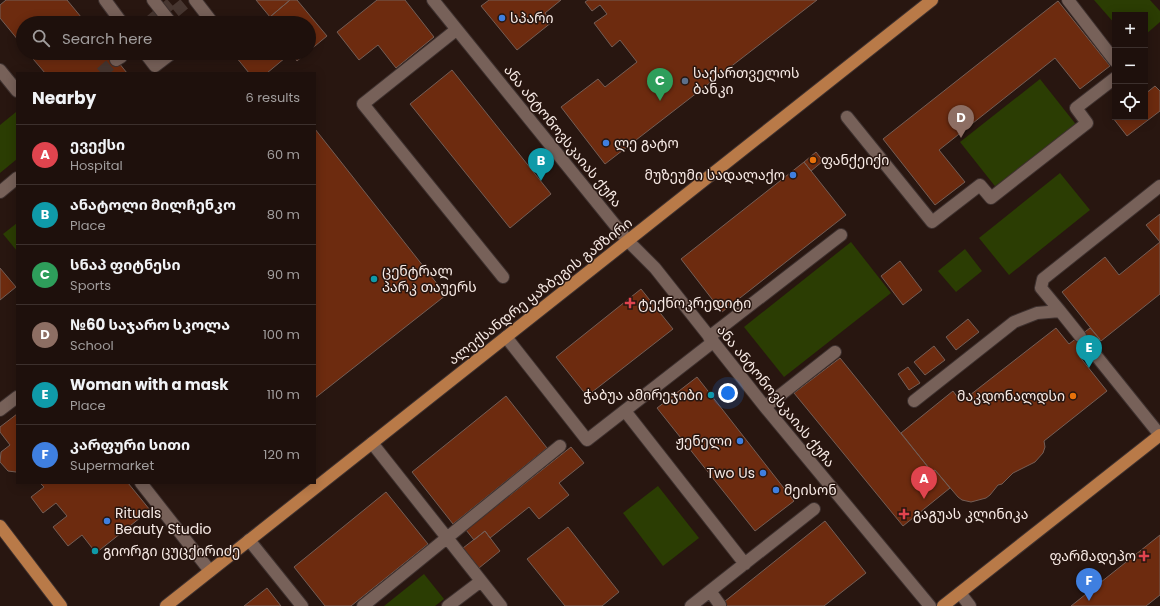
<!DOCTYPE html>
<meta charset="utf-8">
<style>
body{margin:0;font-family:Poppins,"Noto Sans Georgian",sans-serif;background:#2b1e1a;color:#f1f3f6}
.controls{position:absolute;right:12px;top:12px;display:grid;overflow:hidden;border-radius:0px;box-shadow:0 2px 10px #0003}
.controls button{width:36px;height:36px;display:grid;place-items:center;padding:0;border:0;border-bottom:1px solid #3c302d;background:#1e100c;color:#f1f3f6;font:20px sans-serif}
.you{position:absolute;left:728px;top:393px;width:14px;height:14px;margin:-10px;border:3px solid #fff;border-radius:50%;background:#1a73e8;box-shadow:0 0 0 6px #1a73e833}
.badge{display:grid;place-items:center;width:26px;height:26px;border-radius:50%;background:#f59b97;color:#fff;font-size:13px;font-weight:700}
.pin{position:absolute;translate:-50% -33px;filter:drop-shadow(0 1px 2px #0008)}
.pin::after{content:'';position:absolute;top:21px;width:14px;height:12px;background:inherit;clip-path:polygon(0 0,100% 0,50% 100%)}
.list{margin:0;padding:0;list-style:none}
h2{display:flex;justify-content:space-between;align-items:center;height:52px;margin:0;padding:0 16px;font-size:17px}
h2 small{font-size:13px;font-weight:400;color:#a19d9d}
.list li{display:grid;grid-template-columns:26px 1fr auto;gap:12px;align-items:center;box-sizing:border-box;height:60px;padding:0 16px;border-top:1px solid #3c302d}
.list b{display:block;font-size:15px;white-space:nowrap}
.list p{margin:0;font-size:13px;white-space:nowrap;color:#a19d9d}
.list em{font-size:13px;font-style:normal;color:#a19d9d}
.icon{flex:none;width:22px;height:22px;fill:none;stroke:currentColor;stroke-width:2;stroke-linecap:round;stroke-linejoin:round}
.map{position:relative;flex:none;width:1160px;height:606px;overflow:hidden}
.search{position:absolute;background:#1e100c;box-shadow:0 2px 10px #0003;left:16px;top:16px;width:300px;height:44px;display:flex;align-items:center;gap:10px;box-sizing:border-box;padding:0 14px;border-radius:22px;color:#a19d9d;font-size:15px}
.panel{position:absolute;background:#1e100c;box-shadow:0 2px 10px #0003;left:16px;top:72px;width:300px;height:412px;border-radius:0px}
.map>svg:first-child{display:block}
</style>
<div class="map">
<svg width="1160" height="606" viewBox="0 0 1160 606">
<rect width="100%" height="100%" fill="#281610"/>
<path fill="#2b3d03" d="M1094,0H1150L1160,11V22L1145,35V15H1115V24Z
M1040,79L1078,127L998,190L960,142Z
M16,112L17,114V159L0,173V125Z
M1060,173L1090,210L1009,275L979,238Z
M17,223V251L3,234Z
M851,242L891,293L784,377L744,327Z
M965,249L982,271L956,292L938,271Z
M658,486L699,538L663,566L623,513Z
M424,574L444,599L435,606H384Z"/>
<path fill="#6d2b0f" stroke="#745e56" d="M6,0H67L86,23H23V46L0,18V5Z
M256,0H290L270,17Z
M290,0H297L327,36L309,51V23H267L265,21Z
M377,0H405L434,37L396,68L378,45L359,60L337,32Z
M489,0H561L545,13L552,22L517,50L481,6Z
M588,0H817L605,164L561,107L598,79L605,87L637,62L620,40L612,47L594,23L607,14L600,5L592,11L585,2Z
M1058,1L1110,66L1080,89L1055,58L939,150L965,182L935,205L883,139Z
M28,53H111L127,73H45Z
M241,53H306L297,61L291,53L267,73H249L236,57Z
M452,70L551,194L510,228L410,104Z
M1155,86L1160,91V111L1127,136L1113,118L1115,117H1145V94Z
M315,129L446,295L315,398Z
M816,152L823,161L811,171L804,162Z
M804,162L846,215L722,312L681,259Z
M1160,214V294L1101,341L1062,292L1105,257L1119,275L1160,242L1146,225Z
M900,261L922,290L903,305L881,276Z
M0,268L16,287L0,300Z
M641,289L673,329L587,396L556,357Z
M968,319L979,332L956,350L946,337Z
M1056,328L1069,344L1090,328L1100,339L1079,356L1107,391L1044,441L1045,447L1043,453L1035,462L1013,473L1002,484L998,485L990,495L986,498L971,502L962,500L958,497L935,470L932,472L901,433L953,391L961,402Z
M934,346L945,360L925,375L914,362Z
M840,358L932,472L935,470L950,488L903,526L794,393Z
M908,367L920,383L909,390L898,374Z
M697,377L794,501L755,531L657,408Z
M506,396L547,448L453,524L412,472Z
M17,414V472H16L8,471L0,462L1,452L10,445L0,432V427Z
M571,447L584,463L559,483L569,495L539,519L529,507L490,538L485,531L474,540L466,530Z
M40,483H128L150,510L96,553L82,535L68,546L53,527L67,516L56,503L43,513L31,497L44,487Z
M386,492L428,544L351,606H325L294,567Z
M825,521L866,573L824,606H719Z
M568,527L619,592L602,606H565L527,559Z
M485,531L500,551L479,568L463,548Z
M1160,535V595L1146,606H1071Z
M267,588L281,606H244Z"/>
<g fill="none" stroke-linecap="round" stroke-linejoin="round">
<path stroke="#473630" stroke-width="12" stroke-dasharray="12 6" stroke-linecap="butt" d="M148,23L175,0
M161,23L189,0
M101,73L116,60"/>
<defs>
<path id="minor" d="M105,0L122,23
M153,0L171,23
M195,0L212,22L210,23
M433,0L628,241L655,268L765,407L930,606
M1068,0L1115,61
M456,30L363,104L503,277
M145,53L155,66L172,53
M116,60L121,57
M0,70L17,91
M847,117L932,222L980,185L991,198L1087,123L1076,108L1115,78
M0,192L17,178
M1060,311L1041,288L1043,279L1160,186
M506,337L587,440L713,342
M709,337L841,235
M1090,348L1160,435
M914,401L1014,322L1037,313L1060,311L1080,336
M765,407L835,352
M0,410L17,397
M625,411L745,564
M372,443L501,606
M141,483L210,571
M249,540L302,606
M710,591L720,605
M960,593L970,606
M363,606L560,446
M448,606L481,581
M691,606L814,509"/>
<path id="major" d="M0,526L61,606
M166,606L932,0
M943,606L1160,435"/>
</defs>
<use href="#minor" stroke="#3e312f" stroke-width="14"/>
<use href="#major" stroke="#3e312f" stroke-width="14"/>
<use href="#minor" stroke="#776159" stroke-width="12"/>
<use href="#major" stroke="#b97a48" stroke-width="12"/>
</g>
<g fill="#3f7fe0" stroke="#281610" stroke-width="1.5">
<circle cx="502" cy="18" r="4"/>
<circle cx="606" cy="143" r="4"/>
<circle cx="793" cy="175" r="4"/>
<circle cx="740" cy="441" r="4"/>
<circle cx="763" cy="473" r="4"/>
<circle cx="776" cy="490" r="4"/>
<circle cx="107" cy="521" r="4"/>
</g>
<circle fill="#5c6f8a" stroke="#281610" stroke-width="1.5" cx="685" cy="81" r="4"/>
<g fill="#e8710a" stroke="#281610" stroke-width="1.5">
<circle cx="813" cy="160" r="4"/>
<circle cx="1073" cy="396" r="4"/>
</g>
<g fill="#0f9aa8" stroke="#281610" stroke-width="1.5">
<circle cx="374" cy="279" r="4"/>
<circle cx="711" cy="395" r="4"/>
<circle cx="95" cy="551" r="4"/>
</g>
<g fill="#e0444e" stroke="#281610" stroke-width="1.5">
<path d="M628 297h4v4h4v4h-4v4h-4v-4h-4v-4h4z"/>
<path d="M902 508h4v4h4v4h-4v4h-4v-4h-4v-4h4z"/>
<path d="M1142 550h4v4h4v4h-4v4h-4v-4h-4v-4h4z"/>
</g>
<g text-anchor="middle" stroke-width="3" stroke-linejoin="round" paint-order="stroke">
<g font-size="14" fill="#f7eae5" stroke="#281610" text-anchor="start">
<text x="510" y="23">სპარი</text>
<text x="693" y="78">საქართველოს<tspan x="693" dy="16">ბანკი</tspan></text>
<text x="614" y="148">ლე გატო</text>
<text x="821" y="165">ფანქეიქი</text>
<text x="785" y="180" text-anchor="end">მუზეუმი სადალაქო</text>
<text x="382" y="276">ცენტრალ<tspan x="382" dy="16">პარკ თაუერს</tspan></text>
<text x="638" y="308">ტექნოკრედიტი</text>
<text x="703" y="400" text-anchor="end">ჭაბუა ამირეჯიბი</text>
<text x="1065" y="401" text-anchor="end">მაკდონალდსი</text>
<text x="732" y="446" text-anchor="end">ჟენელი</text>
<text x="755" y="478" text-anchor="end">Two Us</text>
<text x="784" y="495">მეისონ</text>
<text x="115" y="518">Rituals<tspan x="115" dy="16">Beauty Studio</tspan></text>
<text x="913" y="519">გაგუას კლინიკა</text>
<text x="103" y="556">გიორგი ცუცქირიძე</text>
<text x="1136" y="561" text-anchor="end">ფარმადეპო</text>
</g>
<g font-size="14" fill="#f7eae5" stroke="#281610">
<text transform="translate(563 136) rotate(51)" y="5">ანა ანტონოვსკაიას ქუჩა</text>
<text transform="translate(540 291) rotate(-38)" y="5">ალექსანდრე ყაზბეგის გამზირი</text>
<text transform="translate(776 396) rotate(51)" y="5">ანა ანტონოვსკაიას ქუჩა</text>
</g>
</g>
</svg>
<div class="controls">
<button>+</button>
<button>−</button>
<button><svg class="icon" aria-label="locate" viewBox="0 0 24 24"><circle cx="12" cy="12" r="6"/><path d="M12 2v4M12 18v4M2 12h4M18 12h4"/></svg></button>
</div>
<div class="you"></div>
<div class="pin badge" style="left:924px;top:499px;background:#e0444e">A</div>
<div class="pin badge" style="left:541px;top:181px;background:#0f9aa8">B</div>
<div class="pin badge" style="left:660px;top:101px;background:#2e9e5b">C</div>
<div class="pin badge" style="left:961px;top:138px;background:#8d6e63">D</div>
<div class="pin badge" style="left:1089px;top:368px;background:#0f9aa8">E</div>
<div class="pin badge" style="left:1089px;top:601px;background:#3f7fe0">F</div>
<div class="search"><svg class="icon" aria-label="search" viewBox="0 0 24 24"><circle cx="10" cy="10" r="6"/><path d="M15 15l6 6"/></svg>Search here</div>
<section class="panel">
<h2>Nearby<small>6 results</small></h2>
<ul class="list">
<li><span class="badge" style="background:#e0444e">A</span><div><b>ევექსი</b><p>Hospital</p></div><em>60 m</em></li>
<li><span class="badge" style="background:#0f9aa8">B</span><div><b>ანატოლი მილჩენკო</b><p>Place</p></div><em>80 m</em></li>
<li><span class="badge" style="background:#2e9e5b">C</span><div><b>სნაპ ფიტნესი</b><p>Sports</p></div><em>90 m</em></li>
<li><span class="badge" style="background:#8d6e63">D</span><div><b>№60 საჯარო სკოლა</b><p>School</p></div><em>100 m</em></li>
<li><span class="badge" style="background:#0f9aa8">E</span><div><b>Woman with a mask</b><p>Place</p></div><em>110 m</em></li>
<li><span class="badge" style="background:#3f7fe0">F</span><div><b>კარფური სითი</b><p>Supermarket</p></div><em>120 m</em></li>
</ul>
</section>
</div>
